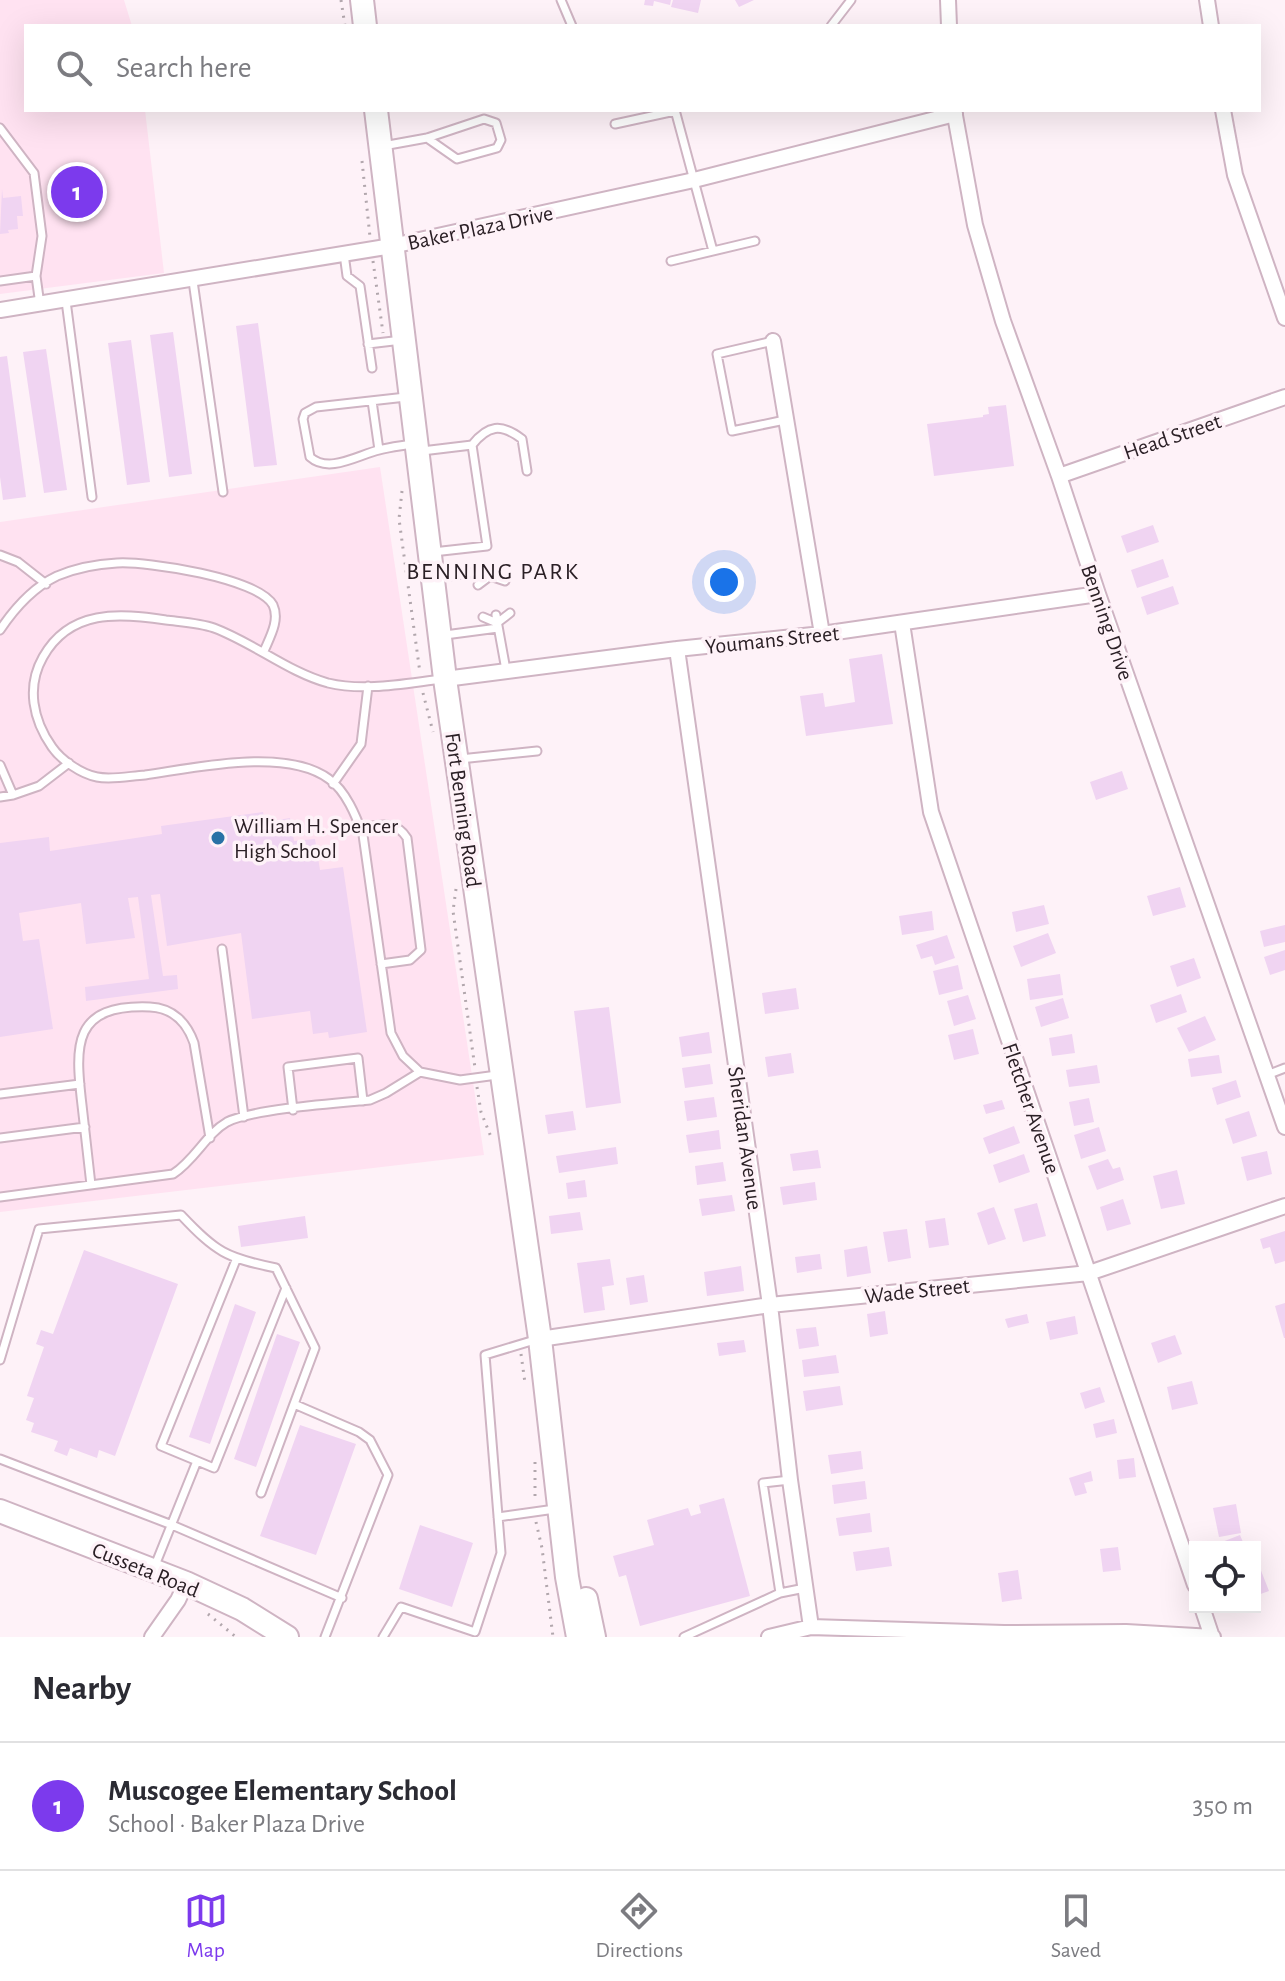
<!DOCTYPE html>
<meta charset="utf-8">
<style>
body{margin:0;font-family:"Alegreya Sans",sans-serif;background:#f7f7f7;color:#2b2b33}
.controls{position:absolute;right:24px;bottom:24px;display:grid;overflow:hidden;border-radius:0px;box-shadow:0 8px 32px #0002}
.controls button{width:72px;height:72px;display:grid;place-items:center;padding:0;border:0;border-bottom:2px solid #e1e1e2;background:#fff;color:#2b2b33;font:40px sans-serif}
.you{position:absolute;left:724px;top:582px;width:28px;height:28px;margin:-20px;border:6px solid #fff;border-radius:50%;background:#1a73e8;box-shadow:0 0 0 12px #1a73e833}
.badge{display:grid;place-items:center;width:52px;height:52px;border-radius:50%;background:#7c3aed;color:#fff;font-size:26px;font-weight:700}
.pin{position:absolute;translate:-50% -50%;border:4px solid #fff;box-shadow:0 2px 8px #0006}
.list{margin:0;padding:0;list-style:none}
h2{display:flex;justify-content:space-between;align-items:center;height:104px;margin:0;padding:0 32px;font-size:34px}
h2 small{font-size:26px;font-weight:400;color:#7c7c81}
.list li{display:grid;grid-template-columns:52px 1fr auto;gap:24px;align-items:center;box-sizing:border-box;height:128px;padding:0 32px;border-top:2px solid #e1e1e2}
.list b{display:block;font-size:30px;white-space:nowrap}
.list p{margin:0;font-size:26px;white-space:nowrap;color:#7c7c81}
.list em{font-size:26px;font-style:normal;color:#7c7c81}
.icon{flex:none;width:44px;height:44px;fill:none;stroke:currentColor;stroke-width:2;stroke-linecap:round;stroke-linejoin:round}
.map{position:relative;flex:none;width:1285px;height:1637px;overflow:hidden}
.search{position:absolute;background:#fff;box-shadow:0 8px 32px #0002;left:24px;right:24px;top:24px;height:88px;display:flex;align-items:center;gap:20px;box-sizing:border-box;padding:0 28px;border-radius:0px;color:#7c7c81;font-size:30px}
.sheet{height:232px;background:#fff}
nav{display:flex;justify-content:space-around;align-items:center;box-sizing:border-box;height:112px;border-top:2px solid #e1e1e2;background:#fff;font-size:22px;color:#7c7c81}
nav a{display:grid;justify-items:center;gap:4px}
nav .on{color:#7c3aed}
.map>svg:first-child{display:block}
</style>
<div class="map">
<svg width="1285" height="1637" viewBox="0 0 1285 1637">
<rect width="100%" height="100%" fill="#fef2f8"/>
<path fill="#ffe2f1" d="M0,0H124L132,26H26V110H145L164,273L0,294Z
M380,467L484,1155L0,1212V522Z"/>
<path fill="#f0d4f2" d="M645,0H671L670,5L654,1L653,6L644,5Z
M673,0H701L698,13L671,7Z
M735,0H754L739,7Z
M2,189L3,198L21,196L23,216H17L18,229L8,230L9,233L0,234Z
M258,323L277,465L254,467L236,326Z
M173,332L192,474L169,477L150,335Z
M131,340L150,482L127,485L108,343Z
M46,349L67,490L44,493L23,352Z
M7,356L26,497L3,500L0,477V357Z
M1006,405L1014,466L934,476L927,424L983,417V415L989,414L988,407Z
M1153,525L1159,542L1127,553L1121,536Z
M1163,559L1169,577L1137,588L1131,570Z
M1173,586L1179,604L1147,615L1141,597Z
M882,654L893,724L806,736L800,696L823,693L825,707L855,702L849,659Z
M1122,771L1128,789L1096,800L1090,782Z
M263,812L265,822L290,818L294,841L315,839L320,870L343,867L367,1032L329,1038L328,1032L313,1034L310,1011L252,1019L241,933L167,946L160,894L151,895L163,976L177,975L178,989L86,1001L85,987L149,979L138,897L128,898L135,938L86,944L81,903L19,913L23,941L39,939L53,1029L0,1037V843L49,837L50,851L162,834L161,826Z
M1180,887L1186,907L1153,916L1147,896Z
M1044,905L1049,924L1016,932L1012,912Z
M932,911L934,930L902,935L899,916Z
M1285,925V942L1264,947L1260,931Z
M1048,933L1056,953L1021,967L1013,946Z
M947,935L955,958L935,965L932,956L921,959L916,945Z
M1285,950V970L1270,975L1264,957Z
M1194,958L1201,978L1177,987L1170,966Z
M958,965L963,989L939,995L933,971Z
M1060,974L1063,995L1030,1000L1027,979Z
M796,988L799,1009L765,1014L762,993Z
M1181,994L1187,1012L1156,1023L1150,1005Z
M968,995L976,1019L954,1026L947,1001Z
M1063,998L1069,1018L1041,1027L1035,1007Z
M609,1007L621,1103L586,1108L574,1011Z
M1205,1016L1216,1040L1189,1052L1177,1028Z
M973,1029L979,1054L954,1060L948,1035Z
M709,1032L712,1053L682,1057L679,1037Z
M1072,1034L1075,1053L1052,1056L1049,1038Z
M791,1053L794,1073L768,1077L765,1057Z
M1219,1055L1222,1073L1191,1077L1188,1059Z
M710,1064L713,1084L685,1088L682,1068Z
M1097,1065L1100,1083L1069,1087L1066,1070Z
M1236,1080L1241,1097L1217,1105L1212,1088Z
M714,1097L717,1117L687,1121L684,1101Z
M1089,1098L1094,1122L1074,1126L1069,1102Z
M1002,1100L1005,1109L986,1114L983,1105Z
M573,1111L576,1130L548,1134L545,1115Z
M1249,1111L1257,1136L1233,1144L1225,1119Z
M1014,1126L1020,1143L989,1154L983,1138Z
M1099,1127L1106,1151L1081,1159L1074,1135Z
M719,1130L721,1149L689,1153L686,1135Z
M616,1147L618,1164L559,1173L556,1156Z
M818,1150L821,1168L793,1171L790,1154Z
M1267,1151L1272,1174L1247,1181L1241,1157Z
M1024,1154L1030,1172L999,1183L993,1165Z
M1108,1159L1113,1169L1120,1167L1124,1180L1097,1190L1088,1166Z
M723,1162L726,1181L697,1185L695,1166Z
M1177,1170L1185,1204L1161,1209L1153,1176Z
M585,1180L587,1197L568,1199L566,1183Z
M815,1182L817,1200L783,1205L780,1187Z
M732,1195L735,1211L702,1216L699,1199Z
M1123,1199L1131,1224L1107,1231L1100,1207Z
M1037,1203L1046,1236L1023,1242L1014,1209Z
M994,1207L1006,1239L988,1245L977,1213Z
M580,1212L583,1230L551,1234L549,1216Z
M305,1216L308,1238L241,1247L238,1226Z
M945,1218L949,1245L929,1248L925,1221Z
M907,1229L911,1258L888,1262L883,1232Z
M1285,1231V1261L1275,1264L1270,1247L1263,1249L1260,1239Z
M867,1246L871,1273L847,1277L844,1250Z
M84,1250L178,1284L115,1456L99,1450L97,1458L70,1448L67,1456L54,1451L58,1441L31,1432L34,1423L26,1420L34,1398L27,1396L44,1347L36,1344L41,1330L53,1334Z
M820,1254L822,1269L797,1273L795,1257Z
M610,1259L614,1285L602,1287L605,1310L584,1313L577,1263Z
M741,1266L744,1291L707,1296L704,1272Z
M644,1275L648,1302L630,1305L626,1278Z
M1285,1303V1338H1284L1275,1306Z
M235,1304L256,1312L210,1444L189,1437Z
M885,1311L888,1334L870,1337L867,1314Z
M1027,1314L1029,1323L1008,1328L1005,1319Z
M1075,1316L1078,1334L1050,1340L1046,1322Z
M816,1327L819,1346L799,1349L796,1329Z
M277,1334L300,1342L256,1467L234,1459Z
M1175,1335L1182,1354L1158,1363L1151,1343Z
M744,1340L746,1352L719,1356L717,1343Z
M836,1355L839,1373L804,1377L802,1360Z
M1192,1381L1198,1404L1172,1410L1167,1387Z
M840,1386L843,1405L806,1411L803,1391Z
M1100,1387L1105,1402L1085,1409L1080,1393Z
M1114,1419L1117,1433L1096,1438L1093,1424Z
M300,1425L356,1444L316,1555L260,1536Z
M861,1451L863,1469L831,1474L828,1455Z
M1134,1458L1136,1477L1119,1479L1117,1460Z
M1091,1471L1093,1481L1084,1483L1087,1493L1075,1496L1069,1478Z
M865,1481L867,1499L834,1504L832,1485Z
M724,1498L750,1596L640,1626L626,1575L619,1577L613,1556L654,1545L647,1520L688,1508L691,1516L701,1513L699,1505Z
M1236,1504L1241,1533L1219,1537L1213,1508Z
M870,1513L872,1532L839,1536L836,1518Z
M420,1525L473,1543L452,1607L399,1589Z
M1240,1535L1245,1547H1224L1222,1542Z
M889,1547L892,1566L856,1571L853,1552Z
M1118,1547L1121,1570L1103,1572L1100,1549Z
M1260,1568L1269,1591L1255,1596V1570Z
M1018,1570L1022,1599L1002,1602L998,1573Z"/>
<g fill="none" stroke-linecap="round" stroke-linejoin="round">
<defs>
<path id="lane" d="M561,0L572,26
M831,26L851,0
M675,110L713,251
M615,124L675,111
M0,128L34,173L42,236L36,276L0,281
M383,146L427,138L484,119L496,123L501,140L497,148L457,159L427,138
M344,254L347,276L360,286L372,368
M671,261L755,241
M36,276L40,305
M193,281L223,492
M66,301L92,497
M773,341L717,354L732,431L785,420
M368,344L402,340
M406,397L316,407L305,413L303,419L310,457C329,474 358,455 379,450C390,447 401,446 412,444
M372,401L379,450
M472,445C488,425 501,423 522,439L527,471
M422,451L472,445L487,546L433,552
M0,555L18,562L46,584
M435,578L490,570V576L505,581
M478,585L490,576
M496,615L506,670
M483,617L497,623
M497,623L510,613
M0,630C14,609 34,587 57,576C76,568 97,564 117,563C147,561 258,578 273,605C280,620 270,637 264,651
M445,635L498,628
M460,759L537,751
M0,765L13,795L0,797
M333,784L361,744L368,686
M13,795L39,786L69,763
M360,828C379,825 396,820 407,838L421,950L410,960L381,964
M222,949L244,1117
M420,1072L403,1056L391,1033L363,835C356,816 346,791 329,779C286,747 195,768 145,775C130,776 111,780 97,777C81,774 61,760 52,747C33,720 26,687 43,657C70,609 119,613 166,620C182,622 200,623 214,628C254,643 288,672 328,683C365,692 407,683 443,679
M1267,1075L1285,1068
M0,1094L80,1084
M293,1110L288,1067L358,1058L363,1101
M0,1138L85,1127
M91,1185C88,1158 85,1131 82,1105C75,1045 72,1004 150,1007C173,1008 187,1023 194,1043L210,1138
M0,1197L173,1174C195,1160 206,1134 227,1122C253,1109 338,1103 370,1100L386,1093L420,1072L460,1080L497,1075
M236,1260L161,1446L214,1468L286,1288
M0,1360L39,1229L181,1215C216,1252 226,1258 276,1268L315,1348L294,1404
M0,1459L172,1525L342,1598
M261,1493L294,1404L359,1432L370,1440L388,1475L325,1637
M498,1517L555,1509
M154,1568L197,1461
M780,1593L805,1588
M383,1637L401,1607L475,1632L501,1553L485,1355L538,1339
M684,1637L780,1593L763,1483L790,1480"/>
<path id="street" d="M948,0L949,26
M1207,0L1211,26
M954,110L975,225L1003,321L1059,476L1098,594L1285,1127
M1223,110L1235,175L1285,318
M0,310L392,246L694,180L955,114
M773,341L822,634
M1059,476L1285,397
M902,623L931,812L1195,1585
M677,649L770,1305L790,1480L811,1627
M445,679L677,649L822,634L1098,594
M540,1339L770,1305L1089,1273L1285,1206
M1202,1607L1212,1637
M152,1637L178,1600L186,1583
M769,1637L811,1627L1004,1633L1126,1632L1213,1637"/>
<path id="secondary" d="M362,0L365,26
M376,110L445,679L540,1339L567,1577L578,1637
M0,1511L186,1583L242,1609L287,1637
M586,1599L594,1637"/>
</defs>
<use href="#lane" stroke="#cfb4c3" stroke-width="11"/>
<use href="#street" stroke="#cfb4c3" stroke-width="18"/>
<use href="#secondary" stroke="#cfb4c3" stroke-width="26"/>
<path stroke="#b2a7ad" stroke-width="3" stroke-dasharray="2 6" stroke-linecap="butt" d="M341,0L345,26
M362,161L370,237
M373,261L383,333
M402,491L399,519L420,673
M423,693L433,732
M456,889L453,911L475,1068
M477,1087L481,1112L491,1137
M521,1354L525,1383
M535,1462V1502
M536,1522L542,1548L553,1637
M208,1614L236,1637"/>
<use href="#lane" stroke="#fff" stroke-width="7"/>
<use href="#street" stroke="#fff" stroke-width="14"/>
<use href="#secondary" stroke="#fff" stroke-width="22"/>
</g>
<circle fill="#2972a6" stroke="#fef2f8" stroke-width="3" cx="218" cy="838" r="8"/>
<g text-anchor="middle" stroke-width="7" stroke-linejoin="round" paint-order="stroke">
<g font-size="22" fill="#2b2026" stroke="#fef2f8">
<text transform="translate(480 227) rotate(-12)" y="8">Baker Plaza Drive</text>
<text transform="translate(1172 436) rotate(-19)" y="8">Head Street</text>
<text transform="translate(1108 622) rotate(71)" y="8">Benning Drive</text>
<text transform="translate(772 639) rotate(-6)" y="8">Youmans Street</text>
<text transform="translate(464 810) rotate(82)" y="8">Fort Benning Road</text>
<text transform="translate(1032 1108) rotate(71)" y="8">Fletcher Avenue</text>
<text transform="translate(746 1138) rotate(82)" y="8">Sheridan Avenue</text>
<text transform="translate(917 1290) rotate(-6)" y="8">Wade Street</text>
<text transform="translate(146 1569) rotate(22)" y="8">Cusseta Road</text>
</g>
<g font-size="22" fill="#2b2026" stroke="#fef2f8" text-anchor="start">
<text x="234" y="833">William H. Spencer<tspan x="234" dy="25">High School</tspan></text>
</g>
<g font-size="24" letter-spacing="2" fill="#2b2026" stroke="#fef2f8">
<text x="493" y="579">BENNING PARK</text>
</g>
</g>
</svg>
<div class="controls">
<button><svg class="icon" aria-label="locate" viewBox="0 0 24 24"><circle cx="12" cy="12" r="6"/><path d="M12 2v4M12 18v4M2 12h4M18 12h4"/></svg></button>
</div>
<div class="you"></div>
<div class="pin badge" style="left:77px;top:192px">1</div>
<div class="search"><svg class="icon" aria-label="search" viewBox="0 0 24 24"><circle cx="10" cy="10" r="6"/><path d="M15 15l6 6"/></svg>Search here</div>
</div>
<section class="sheet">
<h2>Nearby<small></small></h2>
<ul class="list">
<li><span class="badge">1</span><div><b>Muscogee Elementary School</b><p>School · Baker Plaza Drive</p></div><em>350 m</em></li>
</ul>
</section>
<nav>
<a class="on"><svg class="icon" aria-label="map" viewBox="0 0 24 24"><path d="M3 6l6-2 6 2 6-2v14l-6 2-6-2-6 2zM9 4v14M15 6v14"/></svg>Map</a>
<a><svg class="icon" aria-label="directions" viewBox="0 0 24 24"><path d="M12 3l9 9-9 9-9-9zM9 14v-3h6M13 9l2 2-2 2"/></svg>Directions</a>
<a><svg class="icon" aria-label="saved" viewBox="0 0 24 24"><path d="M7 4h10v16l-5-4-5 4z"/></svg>Saved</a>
</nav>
